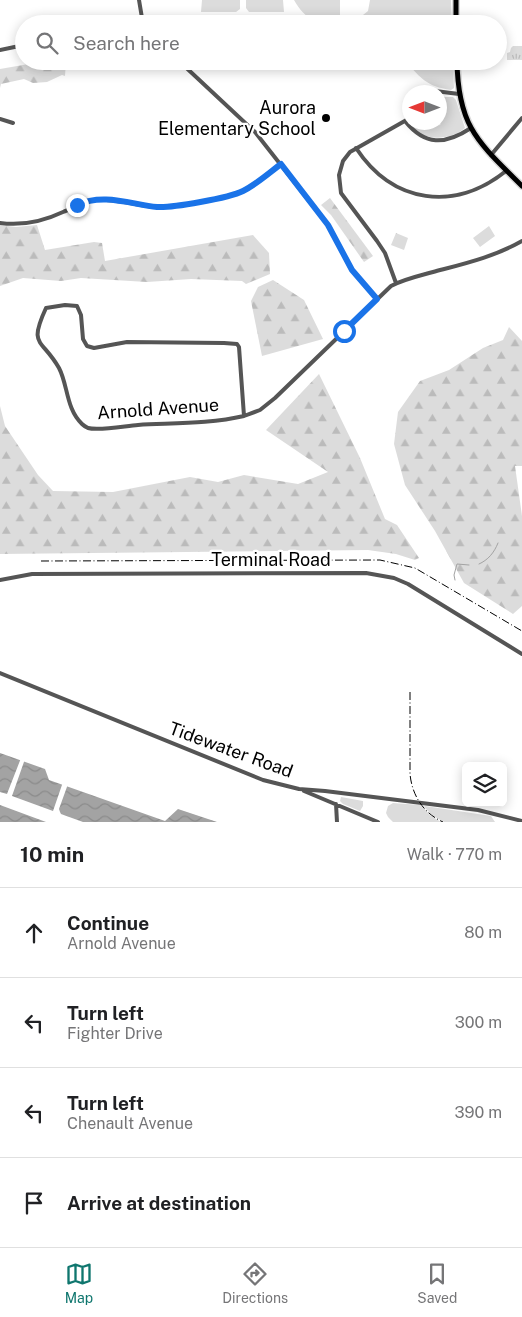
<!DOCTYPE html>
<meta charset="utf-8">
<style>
body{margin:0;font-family:"Public Sans",sans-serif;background:#f6f6f6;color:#202124}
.controls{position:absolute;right:15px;bottom:15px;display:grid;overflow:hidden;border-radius:8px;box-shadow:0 2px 12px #0003}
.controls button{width:45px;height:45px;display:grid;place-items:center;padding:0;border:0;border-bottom:1px solid #e0e0e0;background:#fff;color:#202124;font:25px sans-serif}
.compass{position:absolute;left:402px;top:85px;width:45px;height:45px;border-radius:50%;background:#fff;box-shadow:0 2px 12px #0003;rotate:270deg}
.stop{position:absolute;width:15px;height:15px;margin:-11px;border:4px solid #1a73e8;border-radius:50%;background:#fff}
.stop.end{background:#1a73e8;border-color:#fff;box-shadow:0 1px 5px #0008}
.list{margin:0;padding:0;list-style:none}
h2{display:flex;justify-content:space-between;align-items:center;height:65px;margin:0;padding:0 20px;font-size:21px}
h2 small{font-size:16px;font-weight:400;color:#757577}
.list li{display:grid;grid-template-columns:32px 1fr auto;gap:15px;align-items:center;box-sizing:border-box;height:90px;padding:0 20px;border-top:1px solid #e0e0e0}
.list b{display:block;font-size:19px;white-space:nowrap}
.list p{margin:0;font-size:16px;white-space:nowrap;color:#757577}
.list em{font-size:16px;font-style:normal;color:#757577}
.icon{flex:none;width:28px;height:28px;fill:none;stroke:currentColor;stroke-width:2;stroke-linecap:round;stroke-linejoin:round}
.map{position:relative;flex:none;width:522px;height:822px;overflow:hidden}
.search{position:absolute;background:#fff;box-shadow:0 2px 12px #0003;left:15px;right:15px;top:15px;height:55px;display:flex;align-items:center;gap:12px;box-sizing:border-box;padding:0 18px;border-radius:28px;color:#757577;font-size:19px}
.sheet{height:425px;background:#fff}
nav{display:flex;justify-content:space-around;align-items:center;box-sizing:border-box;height:70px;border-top:1px solid #e0e0e0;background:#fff;font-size:14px;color:#757577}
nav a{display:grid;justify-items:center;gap:2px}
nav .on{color:#0f766e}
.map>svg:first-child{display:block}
</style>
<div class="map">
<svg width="522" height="822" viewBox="0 0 522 822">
<defs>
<pattern id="forest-firs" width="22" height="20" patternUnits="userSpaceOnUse" patternTransform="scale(1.25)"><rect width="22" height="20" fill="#dcdcdc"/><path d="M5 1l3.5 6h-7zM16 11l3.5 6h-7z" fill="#bbb"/></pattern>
<pattern id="park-tufts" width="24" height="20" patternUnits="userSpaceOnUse" patternTransform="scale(1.25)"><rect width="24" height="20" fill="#dcdcdc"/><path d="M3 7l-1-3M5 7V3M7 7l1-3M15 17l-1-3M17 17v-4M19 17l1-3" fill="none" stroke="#bbb"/></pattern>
<pattern id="water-waves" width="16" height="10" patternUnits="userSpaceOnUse" patternTransform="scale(1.25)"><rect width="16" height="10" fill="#a3a3a3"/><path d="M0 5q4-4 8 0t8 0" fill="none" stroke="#8b8b8b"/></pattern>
</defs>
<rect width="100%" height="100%" fill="#fff"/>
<path fill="#dcdcdc" d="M202,0H240V9L236,12H201Z
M246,0H283L284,12H249L246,8Z
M294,0H340V24C317,24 306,21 294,0Z
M370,0H451L452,24H370L363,15L368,11Z
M202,17H236L240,24H202Z
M250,18H285V24H246V22Z
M405,61H453L454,88L451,90C426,86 422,79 405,61Z
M440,97H453L456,100L465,128C452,140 420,143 412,124L426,123L423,127L441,125L438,123L440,122Z
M489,226L495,236L480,247L473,238Z
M341,797L363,801V806L360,811L343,804L340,801Z
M393,803L421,805L430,815L441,822H393L388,817L386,813L388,806Z
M425,806L491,816L495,822H444L433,816L424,807Z"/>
<path fill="url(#forest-firs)" d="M46,61H66L65,76L62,75L47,82L33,83L24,79L1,84L0,88V69Z
M330,198L373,256L364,262L331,215L321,205Z
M0,225L16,227L37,225L45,250L94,242L102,243L105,261L253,235L269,253L270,274L246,284L242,281L191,279L147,282L81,278L61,281L23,278L0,286Z
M273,280L304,300L323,339L262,356L251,301L258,287Z
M509,327L522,341V466H515L522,516V606L513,614L464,583L435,531L405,485L394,444L398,412L420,381L449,370L483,348L503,340Z
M319,374L360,458L385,519L397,525L419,558L415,560L396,554L368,550L0,554V406L5,426L38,475L53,491L113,492L190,477L218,482L244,475L298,484L328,472L266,430Z"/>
<path fill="url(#park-tufts)" d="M513,46H522V60H507V53L510,52L511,48Z
M396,233L408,238L404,250L391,245Z"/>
<path fill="url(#water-waves)" d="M0,753L45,769L49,780L165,821L178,809L217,822H0Z"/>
<path fill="#fff" d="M21,758L25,759L12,796L53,811L63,782L68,784L59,809L60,812L61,814L83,822H46L0,805V792L7,794Z"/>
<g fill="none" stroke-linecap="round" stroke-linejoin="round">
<path stroke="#a3a3a3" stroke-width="1" d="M479,564C488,560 494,553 498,543
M455,580L454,575L457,564L469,565"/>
<defs>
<path id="major" d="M456,0V24
M457,61C458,127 478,142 522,186"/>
</defs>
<use href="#major" stroke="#dbdbdb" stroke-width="8"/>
<path stroke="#555" stroke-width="4" d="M139,0L143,24
M0,50L24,45
M179,61L255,132L328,225L352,270L377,299
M434,92L435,91L459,94
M0,119L13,123
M405,121C425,146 445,145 471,128
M356,148C393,204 455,212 506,171
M491,155L522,118
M0,223C23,226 42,222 63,212C73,208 83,201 94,200C116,198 137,206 158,207C173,208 231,197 244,191C257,184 269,173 281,164
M396,283L385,253L377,241L341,193L339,175L343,161L350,152L410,118
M65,305L77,306L81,315L83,339L87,346L94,348L127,342L224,343L237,344L239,347L244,416C210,424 173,423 138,425C125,426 99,431 88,428C86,427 83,425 82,424C66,409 68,385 59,368C42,338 28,347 46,308Z
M244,416L260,410L275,398L391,286C404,279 419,276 433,272C463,264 494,257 522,241
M0,580L32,574L366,573L394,578L408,584L522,654
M0,673L263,780L299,789L325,791L478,810L522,821
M304,791L378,822
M336,804L337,822"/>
<use href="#major" stroke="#000" stroke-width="5"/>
<path stroke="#000" stroke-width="1" stroke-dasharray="8 2.5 1 2.5" stroke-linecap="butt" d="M41,561L380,560L415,568L522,631
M410,692V774C412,795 423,813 443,822"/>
</g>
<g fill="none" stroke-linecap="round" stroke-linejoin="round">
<path stroke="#1a73e8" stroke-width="6" d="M77,205C103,193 130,204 157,207C172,208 229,198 243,191C257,184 269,173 281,164L328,225L352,270L377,299L344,331"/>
</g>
<circle fill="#000" stroke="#fff" stroke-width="2" cx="326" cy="118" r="5"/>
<g text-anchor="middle" stroke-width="4.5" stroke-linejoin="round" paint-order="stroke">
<g font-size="18" fill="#000" stroke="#fff" text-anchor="end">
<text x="316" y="114">Aurora<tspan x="316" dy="21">Elementary School</tspan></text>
</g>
<g font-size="18" fill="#000" stroke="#fff">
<text transform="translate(158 409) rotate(-4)" y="6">Arnold Avenue</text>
<text x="271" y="566">Terminal Road</text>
<text transform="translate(231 750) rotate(20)" y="6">Tidewater Road</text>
</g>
</g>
</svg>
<div class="controls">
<button><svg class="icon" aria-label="layers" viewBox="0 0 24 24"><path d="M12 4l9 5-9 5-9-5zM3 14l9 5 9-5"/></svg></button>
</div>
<svg class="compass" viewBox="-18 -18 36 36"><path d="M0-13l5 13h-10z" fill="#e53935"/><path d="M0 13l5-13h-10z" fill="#757577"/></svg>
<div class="stop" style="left:344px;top:331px"></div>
<div class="stop end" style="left:77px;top:205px"></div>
<div class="search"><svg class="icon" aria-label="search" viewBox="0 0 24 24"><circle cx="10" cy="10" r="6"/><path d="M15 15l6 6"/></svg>Search here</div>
</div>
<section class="sheet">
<h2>10 min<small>Walk · 770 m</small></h2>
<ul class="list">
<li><svg class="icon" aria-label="ahead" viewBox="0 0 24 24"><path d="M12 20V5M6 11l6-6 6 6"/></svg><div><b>Continue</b><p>Arnold Avenue</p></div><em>80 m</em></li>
<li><svg class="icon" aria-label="left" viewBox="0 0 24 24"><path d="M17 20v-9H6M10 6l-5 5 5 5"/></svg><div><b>Turn left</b><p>Fighter Drive</p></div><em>300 m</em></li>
<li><svg class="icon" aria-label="left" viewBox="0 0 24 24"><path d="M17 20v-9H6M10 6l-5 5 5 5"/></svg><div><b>Turn left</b><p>Chenault Avenue</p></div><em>390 m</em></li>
<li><svg class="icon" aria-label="arrive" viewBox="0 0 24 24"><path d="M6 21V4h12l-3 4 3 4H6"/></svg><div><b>Arrive at destination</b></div></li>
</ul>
</section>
<nav>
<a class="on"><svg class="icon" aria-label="map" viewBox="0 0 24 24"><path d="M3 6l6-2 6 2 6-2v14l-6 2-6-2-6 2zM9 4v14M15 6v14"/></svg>Map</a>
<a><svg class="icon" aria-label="directions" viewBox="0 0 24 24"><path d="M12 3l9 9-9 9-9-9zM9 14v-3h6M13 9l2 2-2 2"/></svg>Directions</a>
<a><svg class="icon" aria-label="saved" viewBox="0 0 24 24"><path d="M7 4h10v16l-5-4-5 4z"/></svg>Saved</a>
</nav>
